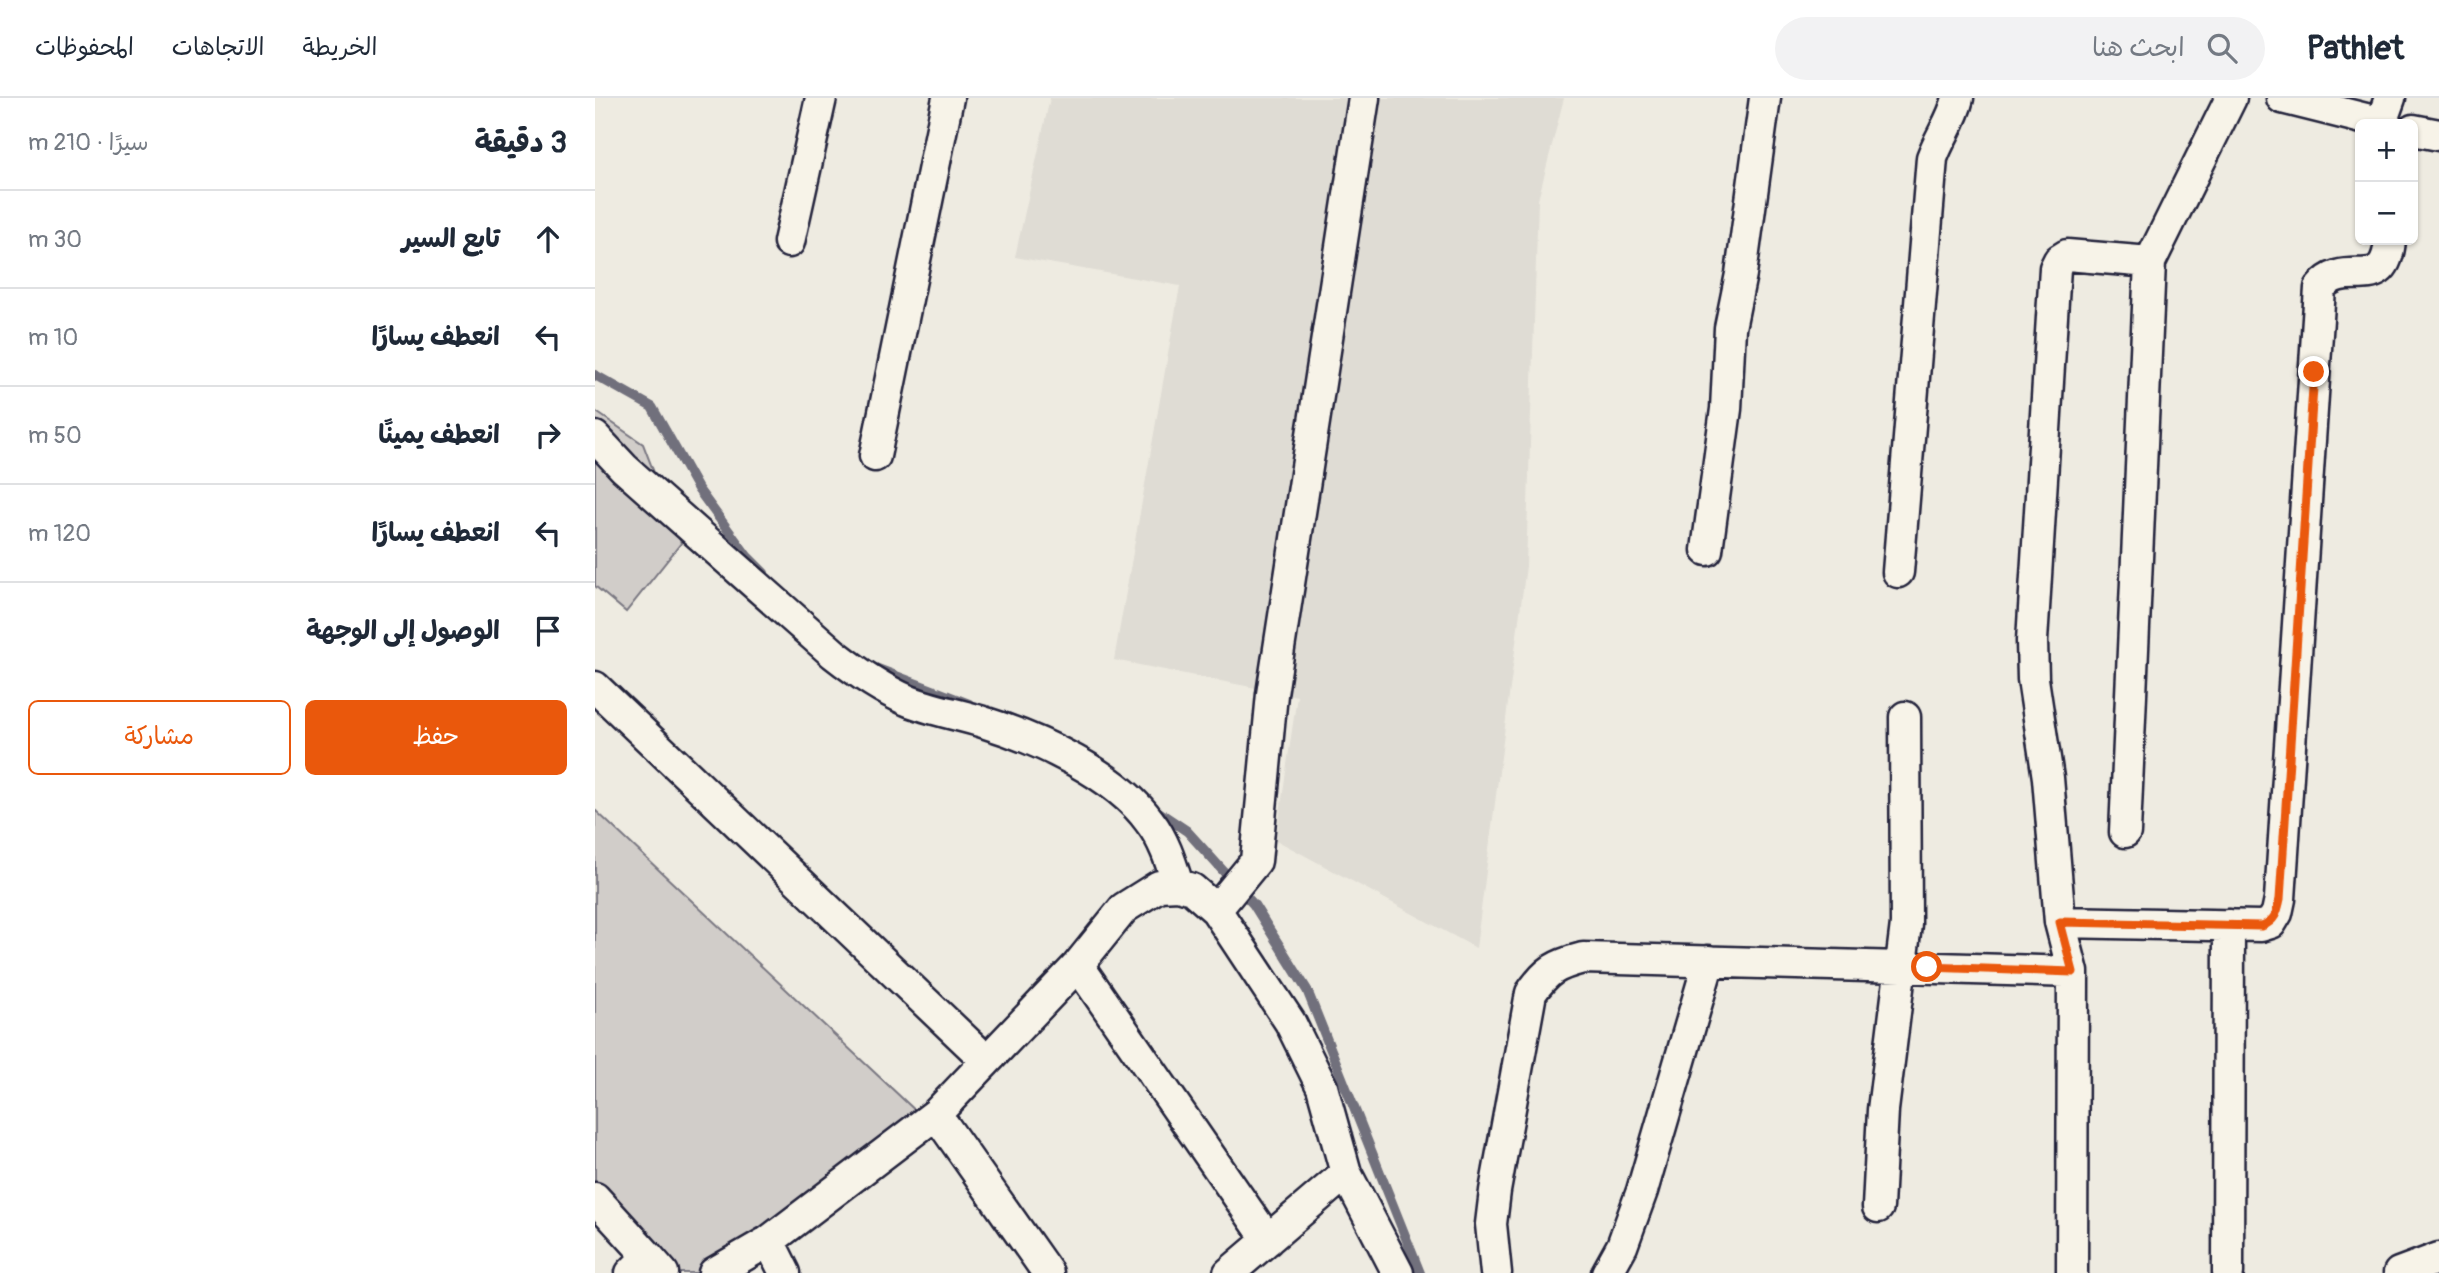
<!DOCTYPE html>
<html lang="ar">
<meta charset="utf-8">
<style>
body{margin:0;font-family:Pangolin,"Playpen Sans Arabic",sans-serif;background:#f2f2f3;color:#1f2937;direction:rtl}
.controls{position:absolute;right:21px;top:21px;display:grid;overflow:hidden;border-radius:10px;box-shadow:0 2px 5px #0004}
.controls button{width:63px;height:63px;display:grid;place-items:center;padding:0;border:0;border-bottom:2px solid #e0e1e3;background:#fff;color:#1f2937;font:35px sans-serif}
.stop{position:absolute;width:21px;height:21px;margin:-16px;border:5px solid #ea580c;border-radius:50%;background:#fff}
.stop.end{background:#ea580c;border-color:#fff;box-shadow:0 2px 7px #0008}
.list{margin:0;padding:0;list-style:none}
h2{display:flex;justify-content:space-between;align-items:center;height:91px;margin:0;padding:0 28px;font-size:30px}
h2 small{font-size:23px;font-weight:400;color:#747a83}
.list li{display:grid;grid-template-columns:46px 1fr auto;gap:21px;align-items:center;box-sizing:border-box;height:98px;padding:0 28px;border-top:2px solid #e0e1e3}
.list b{display:block;font-size:26px;white-space:nowrap}
.list em{font-size:23px;font-style:normal;color:#747a83}
.actions{display:flex;gap:14px;padding:21px 28px}
.actions a{flex:1;padding:16px 0;border:2px solid #ea580c;border-radius:10px;text-align:center;font-size:24px;color:#ea580c}
.actions .main{background:#ea580c;color:#fff}
.icon{flex:none;width:38px;height:38px;fill:none;stroke:currentColor;stroke-width:2;stroke-linecap:round;stroke-linejoin:round}
.map{position:relative;flex:none;width:1844px;height:1175px;overflow:hidden;direction:ltr}
header{display:flex;align-items:center;gap:42px;box-sizing:border-box;height:98px;padding:0 35px;background:#fff;border-bottom:2px solid #e0e1e3}
header strong{font-size:33px}
nav{display:flex;gap:38px;margin-inline-start:auto;font-size:24px}
.search{width:490px;height:63px;background:#f2f2f3;display:flex;align-items:center;gap:18px;box-sizing:border-box;padding:0 24px;border-radius:38px;color:#747a83;font-size:26px}
main{display:flex}
aside{flex:1;background:#fff}
.map>svg:first-child{display:block}
</style>
<header>
<strong>Pathlet</strong>
<div class="search"><svg class="icon" aria-label="search" viewBox="0 0 24 24"><circle cx="10" cy="10" r="6"/><path d="M15 15l6 6"/></svg>ابحث هنا</div>
<nav><a>الخريطة</a><a>الاتجاهات</a><a>المحفوظات</a></nav>
</header>
<main>
<div class="map">
<svg width="1844" height="1175" viewBox="0 0 1844 1175">
<rect width="100%" height="100%" fill="#eeebe1"/>
<filter id="ink" filterUnits="userSpaceOnUse"><feTurbulence type="fractalNoise" baseFrequency=".0143" numOctaves="2"/><feDisplacementMap in="SourceGraphic" scale="14" xChannelSelector="R" yChannelSelector="G"/><feConvolveMatrix kernelMatrix="1 2 1 2 8 2 1 2 1" color-interpolation-filters="sRGB"/></filter>
<g filter="url(#ink)">
<path fill="#dfdcd4" d="M455,0H969L943,102L931,468L881,850L681,742L702,598L519,562L585,188L420,159Z"/>
<path fill="#d1cdc9" stroke="#7a7882" stroke-width="2" d="M0,313L48,346L86,445L31,514L0,488Z
M0,712L326,1018L105,1175H56L0,1117Z"/>
<g fill="none" stroke-linecap="round" stroke-linejoin="round">
<path stroke="#716f7b" stroke-width="10" d="M0,277L57,309L103,391L152,458L169,475
M280,570L374,606
M559,711L592,733L659,807L712,892L825,1175"/>
<defs>
<path id="minor" d="M1687,0L1791,26
M1786,25L1795,0
M1818,32L1844,37
M194,144L226,0
M0,339L29,370L239,556C262,574 285,590 312,602C336,612 363,616 388,624C443,641 521,676 555,724C569,742 576,765 583,787
M280,358L353,0
M1112,452L1131,311L1135,230L1146,176L1170,0
M1303,474L1337,60C1345,38 1358,22 1363,0
M0,589L391,962
M1530,734L1555,164L1636,0
M621,812L661,763L677,596L769,0
M1465,824L1666,828L1676,825L1682,815L1685,801L1725,190C1751,157 1790,201 1795,142
M483,867L673,1142
M341,1016L453,1175
M0,1100L53,1158
M1283,1109L1288,1012L1311,826L1310,619
M174,1143L190,1175
M36,1175L53,1158L68,1175
M119,1175L174,1143L341,1016L483,867L529,810L564,788L583,787L597,791L621,812L695,924L727,989L751,1075L803,1175
M634,1175L751,1075
M901,1175L896,1126L900,1093L936,895C952,872 961,867 988,860L1478,874
M1012,1175L1027,1148L1047,1093L1114,863
M1477,1175L1478,874L1465,824L1453,680L1438,581L1437,543L1460,170L1464,162L1472,157L1555,164
M1633,1175L1634,827
M1804,1175L1844,1160"/>
</defs>
<use href="#minor" stroke="#22223b" stroke-width="35"/>
<use href="#minor" stroke="#f7f3e8" stroke-width="30"/>
</g>
</g>
<g fill="none" stroke-linecap="round" stroke-linejoin="round" filter="url(#ink)">
<path stroke="#ea580c" stroke-width="9" d="M1332,869L1478,874L1465,824L1667,828C1680,823 1682,815 1685,801L1719,274"/>
</g>
</svg>
<div class="controls">
<button>+</button>
<button>−</button>
</div>
<div class="stop" style="left:1332px;top:869px"></div>
<div class="stop end" style="left:1719px;top:274px"></div>
</div>
<aside>
<h2>3 دقيقة<small>سيرًا · 210 m</small></h2>
<ul class="list">
<li><svg class="icon" aria-label="ahead" viewBox="0 0 24 24"><path d="M12 20V5M6 11l6-6 6 6"/></svg><div><b>تابع السير</b></div><em>30 m</em></li>
<li><svg class="icon" aria-label="left" viewBox="0 0 24 24"><path d="M17 20v-9H6M10 6l-5 5 5 5"/></svg><div><b>انعطف يسارًا</b></div><em>10 m</em></li>
<li><svg class="icon" aria-label="right" viewBox="0 0 24 24"><path d="M7 20v-9h11M14 6l5 5-5 5"/></svg><div><b>انعطف يمينًا</b></div><em>50 m</em></li>
<li><svg class="icon" aria-label="left" viewBox="0 0 24 24"><path d="M17 20v-9H6M10 6l-5 5 5 5"/></svg><div><b>انعطف يسارًا</b></div><em>120 m</em></li>
<li><svg class="icon" aria-label="arrive" viewBox="0 0 24 24"><path d="M6 21V4h12l-3 4 3 4H6"/></svg><div><b>الوصول إلى الوجهة</b></div></li>
</ul>
<div class="actions"><a class="main">حفظ</a><a>مشاركة</a></div>
</aside>
</main>
